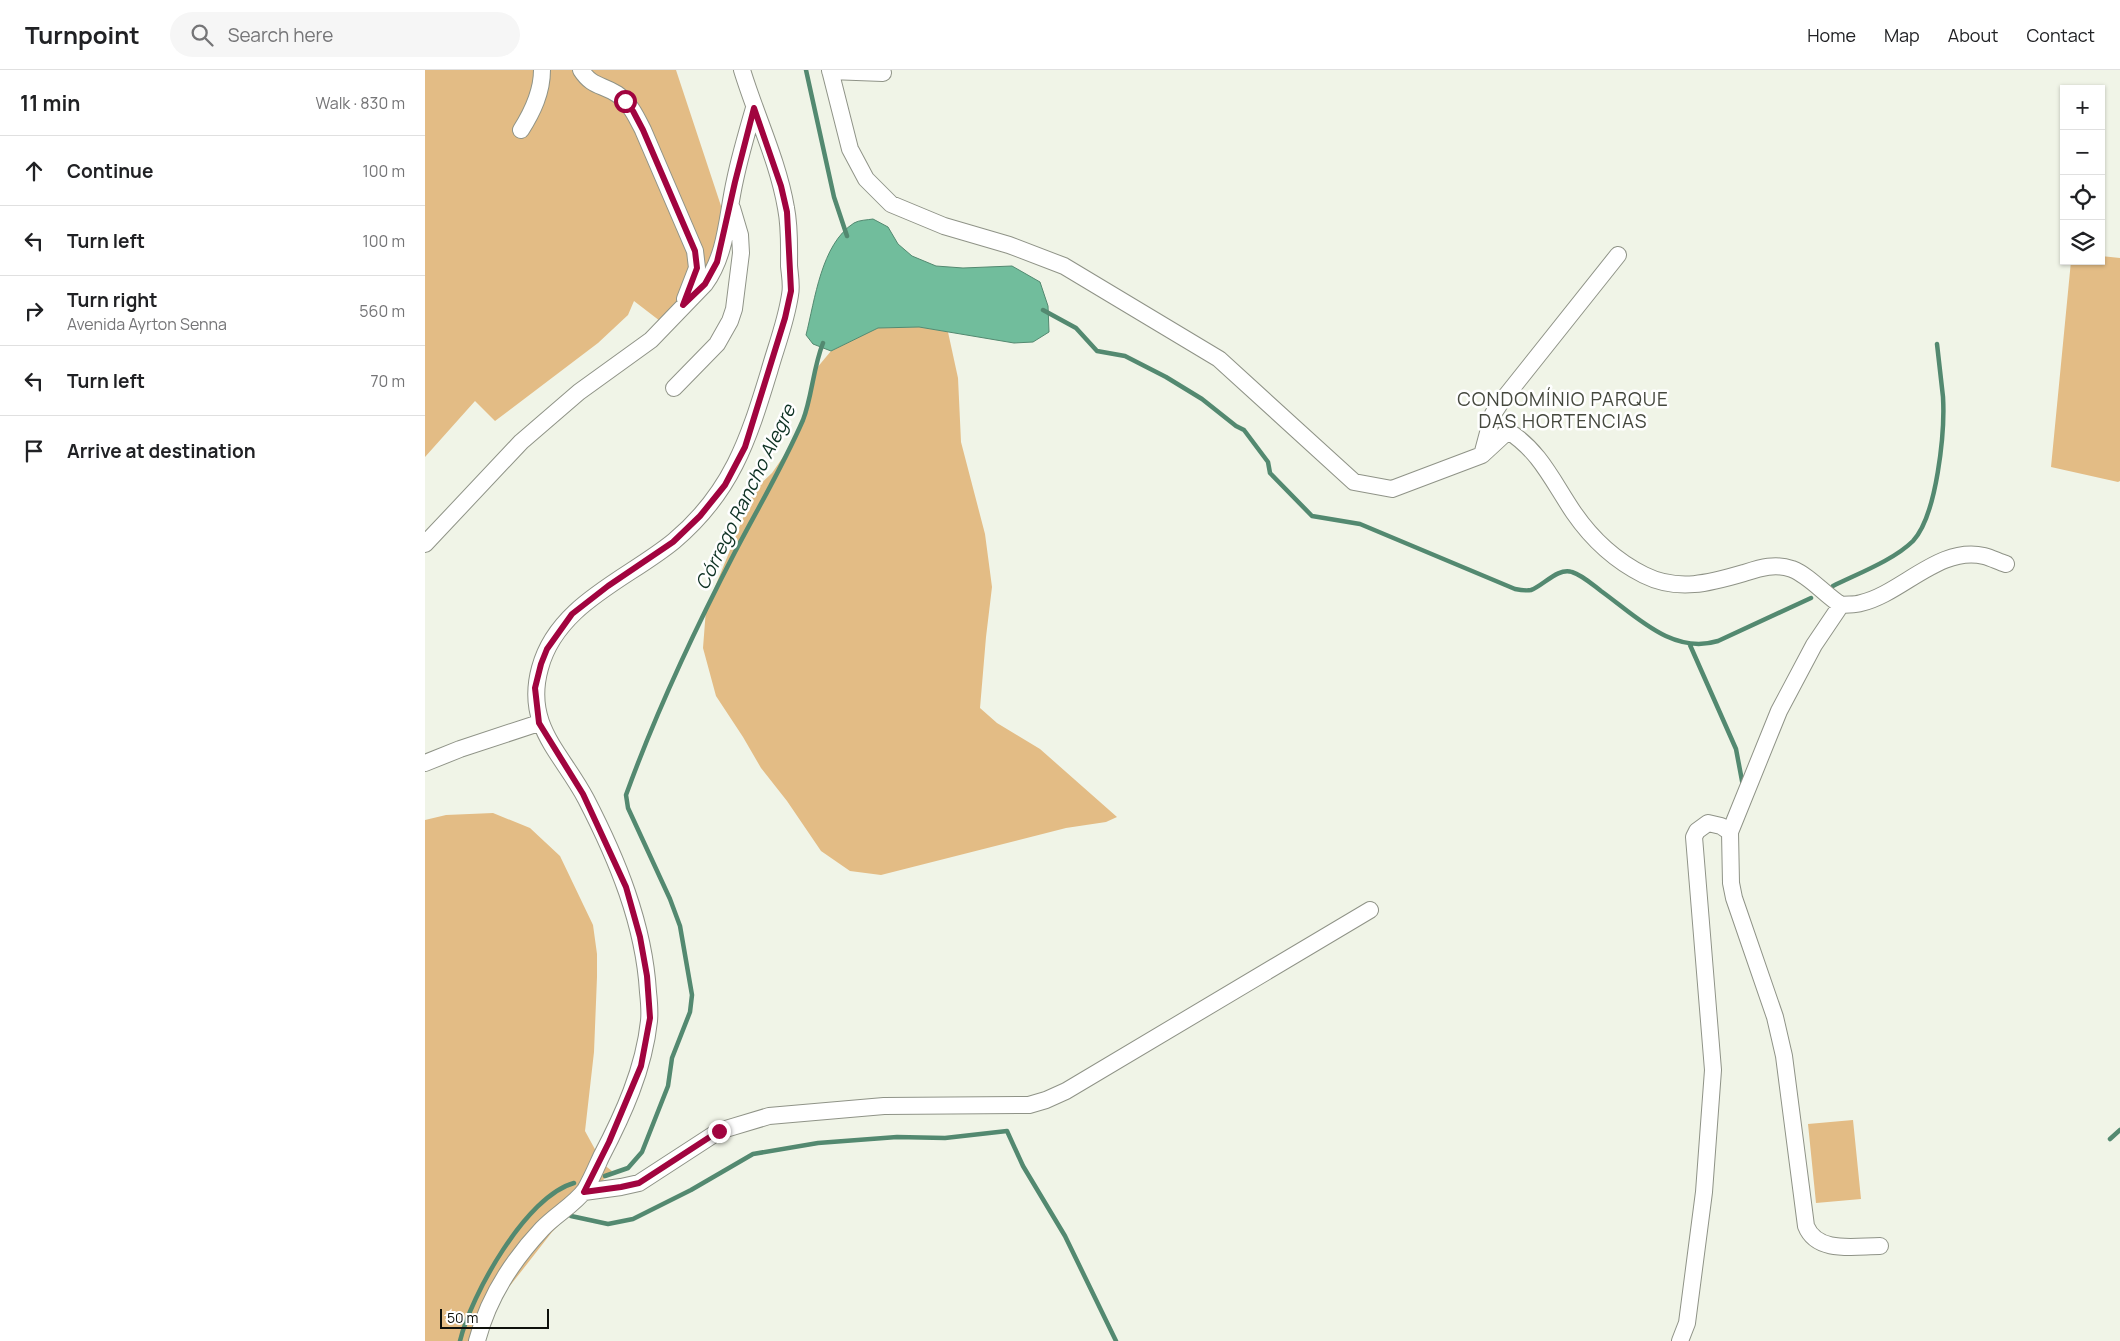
<!DOCTYPE html>
<meta charset="utf-8">
<style>
body{margin:0;font-family:Manrope,sans-serif;background:#f6f6f6;color:#202124}
.controls{position:absolute;right:15px;top:15px;display:grid;overflow:hidden;border-radius:0px;box-shadow:0 1px 4px #0004}
.controls button{width:45px;height:45px;display:grid;place-items:center;padding:0;border:0;border-bottom:1px solid #e0e0e0;background:#fff;color:#202124;font:25px sans-serif}
.scale{position:absolute;left:15px;bottom:12px;width:109px;box-sizing:border-box;padding-left:5px;border:2px solid #0e100b;border-top:0;font-size:14px;line-height:18px;white-space:nowrap;color:#0e100b;-webkit-text-stroke:4px #fff;paint-order:stroke}
.stop{position:absolute;width:15px;height:15px;margin:-11px;border:4px solid #a1043f;border-radius:50%;background:#fff}
.stop.end{background:#a1043f;border-color:#fff;box-shadow:0 1px 5px #0008}
.list{margin:0;padding:0;list-style:none}
h2{display:flex;justify-content:space-between;align-items:center;height:65px;margin:0;padding:0 20px;font-size:21px}
h2 small{font-size:16px;font-weight:400;color:#757577}
.list li{display:grid;grid-template-columns:32px 1fr auto;gap:15px;align-items:center;box-sizing:border-box;height:70px;padding:0 20px;border-top:1px solid #e0e0e0}
.list b{display:block;font-size:19px;white-space:nowrap}
.list p{margin:0;font-size:16px;white-space:nowrap;color:#757577}
.list em{font-size:16px;font-style:normal;color:#757577}
.icon{flex:none;width:28px;height:28px;fill:none;stroke:currentColor;stroke-width:2;stroke-linecap:round;stroke-linejoin:round}
.map{position:relative;flex:none;width:1695px;height:1271px;overflow:hidden}
header{display:flex;align-items:center;gap:30px;box-sizing:border-box;height:70px;padding:0 25px;background:#fff;border-bottom:1px solid #e0e0e0}
header strong{font-size:24px}
nav{display:flex;gap:28px;margin-inline-start:auto;font-size:18px}
.search{width:350px;height:45px;background:#f6f6f6;display:flex;align-items:center;gap:12px;box-sizing:border-box;padding:0 18px;border-radius:28px;color:#757577;font-size:19px}
main{display:flex}
aside{flex:1;background:#fff}
.map>svg:first-child{display:block}
</style>
<header>
<strong>Turnpoint</strong>
<div class="search"><svg class="icon" aria-label="search" viewBox="0 0 24 24"><circle cx="10" cy="10" r="6"/><path d="M15 15l6 6"/></svg>Search here</div>
<nav><a>Home</a><a>Map</a><a>About</a><a>Contact</a></nav>
</header>
<main>
<aside>
<h2>11 min<small>Walk · 830 m</small></h2>
<ul class="list">
<li><svg class="icon" aria-label="ahead" viewBox="0 0 24 24"><path d="M12 20V5M6 11l6-6 6 6"/></svg><div><b>Continue</b></div><em>100 m</em></li>
<li><svg class="icon" aria-label="left" viewBox="0 0 24 24"><path d="M17 20v-9H6M10 6l-5 5 5 5"/></svg><div><b>Turn left</b></div><em>100 m</em></li>
<li><svg class="icon" aria-label="right" viewBox="0 0 24 24"><path d="M7 20v-9h11M14 6l5 5-5 5"/></svg><div><b>Turn right</b><p>Avenida Ayrton Senna</p></div><em>560 m</em></li>
<li><svg class="icon" aria-label="left" viewBox="0 0 24 24"><path d="M17 20v-9H6M10 6l-5 5 5 5"/></svg><div><b>Turn left</b></div><em>70 m</em></li>
<li><svg class="icon" aria-label="arrive" viewBox="0 0 24 24"><path d="M6 21V4h12l-3 4 3 4H6"/></svg><div><b>Arrive at destination</b></div></li>
</ul>
</aside>
<div class="map">
<svg width="1695" height="1271" viewBox="0 0 1695 1271">
<rect width="100%" height="100%" fill="#f0f4e7"/>
<path fill="#e3bc85" d="M0,0H251L298,142L284,206L235,251L209,231L203,245L173,273L70,351L50,331L0,387Z
M1676,186L1695,188V411L1693,412L1626,397L1646,191H1676Z
M494,257L523,262L533,308L536,372L560,464L567,517L561,567L555,638L572,653L615,679L692,747L681,752L641,758L456,805L425,801L396,781L362,731L336,698L318,667L291,626L278,578L281,539L330,419L347,403L365,377L377,352L391,299L406,281L453,258Z
M68,743L105,758L135,786L168,855L172,884V907L169,982L160,1061L178,1094L187,1101L127,1162L70,1235L53,1271H0V750L21,745Z
M1428,1050L1436,1129L1391,1133L1383,1054Z"/>
<path fill="#71bd9c" stroke="#538970" d="M448,149L463,157L473,174L487,186L511,196L538,198L587,196L615,212L623,236L624,262L608,272L589,273L494,257L453,258L406,281L388,274L381,265C390,230 396,174 429,153C434,150 442,150 448,149Z"/>
<g fill="none" stroke-linecap="round" stroke-linejoin="round">
<path stroke="#538970" stroke-width="4.5" d="M381,0L409,127L422,166
M618,240L651,258L672,281L700,286L741,307L777,329L811,356L819,360L843,392L845,403L887,446L935,454L1090,519C1095,520 1101,521 1106,520C1118,516 1133,497 1147,502C1157,505 1168,515 1176,521C1211,546 1247,585 1293,571L1386,528
M1408,516C1432,504 1469,490 1488,471C1512,445 1520,362 1518,327C1516,310 1514,292 1512,274
M1265,575L1311,679L1318,716
M1685,1069L1695,1060
M180,1106L203,1098L217,1082L243,1016L247,988L265,942L267,925L255,856L245,829L203,738L201,725C231,642 269,561 310,482C333,438 358,396 378,350C387,327 388,298 398,273
M146,1146L183,1154L208,1149L266,1120L328,1084L393,1073L472,1067L520,1068L582,1061L598,1096L640,1166L691,1271
M35,1271C46,1225 101,1126 149,1113"/>
<defs>
<path id="minor" d="M156,0C167,17 176,14 192,24C205,33 211,46 218,60L270,181L272,198L260,229
M405,0L425,79L441,109L466,134L519,156L584,175L639,196L794,289L929,412L967,419L1057,385L1068,344L1076,332L1193,185
M405,1L458,3
M96,60C108,41 117,22 117,0
M249,318L292,274L305,251L309,239L316,183L315,165L307,138
M1057,385L1083,361C1115,381 1128,412 1149,443C1167,469 1191,491 1219,505C1253,522 1285,513 1319,503C1335,498 1350,493 1367,499C1385,506 1400,525 1416,535C1423,534 1430,535 1436,533C1476,524 1515,475 1559,486C1567,488 1574,492 1581,494
M0,474L96,372L154,322L226,270L280,214C302,184 302,145 310,110C315,86 322,62 329,38
M1416,535L1389,575L1354,641L1305,762L1306,813L1309,828L1350,947L1359,986L1381,1156C1392,1184 1430,1176 1455,1176
M0,693L35,679L114,653
M159,1122L196,1117L214,1113L294,1061L344,1046L459,1036L604,1035L621,1030L641,1021L945,840
M52,1271C63,1228 87,1191 117,1159C130,1145 149,1135 160,1120C166,1110 171,1098 176,1087C198,1045 219,999 224,951C225,941 224,931 223,922C219,854 192,789 161,729C137,683 99,656 115,598C132,534 203,509 249,471C306,423 323,371 344,302C351,277 361,252 365,225C367,216 365,206 364,196C364,177 365,158 361,138C353,91 331,46 317,0
M1255,1271L1262,1253L1279,1122L1288,1000L1269,767L1272,761L1283,753L1296,756L1305,762"/>
</defs>
<use href="#minor" stroke="#8f9387" stroke-width="18"/>
<use href="#minor" stroke="#fff" stroke-width="16"/>
</g>
<g fill="none" stroke-linecap="round" stroke-linejoin="round">
<path stroke="#a1043f" stroke-width="6" d="M200,31L208,41L218,60L270,181L272,198L258,235L280,214L292,192L310,112L329,38L356,116L362,142L366,221L360,248L320,377L300,415L275,446L248,472L183,516L147,544L122,579L116,594L110,618L114,653L158,724L201,817L215,867L222,906L225,948L216,996L184,1072L159,1122L196,1117L214,1113L294,1061"/>
</g>
<g text-anchor="middle" stroke-width="5" stroke-linejoin="round" paint-order="stroke">
<g font-size="19" letter-spacing="1" fill="#45483e" stroke="#fff">
<text x="1138" y="336">CONDOMÍNIO PARQUE<tspan x="1138" dy="22">DAS HORTENCIAS</tspan></text>
</g>
<g font-size="19" font-style="italic" fill="#0d3123" stroke="#fff">
<text transform="translate(320 427) rotate(-64)" y="7">Córrego Rancho Alegre</text>
</g>
</g>
</svg>
<div class="controls">
<button>+</button>
<button>−</button>
<button><svg class="icon" aria-label="locate" viewBox="0 0 24 24"><circle cx="12" cy="12" r="6"/><path d="M12 2v4M12 18v4M2 12h4M18 12h4"/></svg></button>
<button><svg class="icon" aria-label="layers" viewBox="0 0 24 24"><path d="M12 4l9 5-9 5-9-5zM3 14l9 5 9-5"/></svg></button>
</div>
<div class="scale">50 m</div>
<div class="stop" style="left:200px;top:31px"></div>
<div class="stop end" style="left:294px;top:1061px"></div>
</div>
</main>
